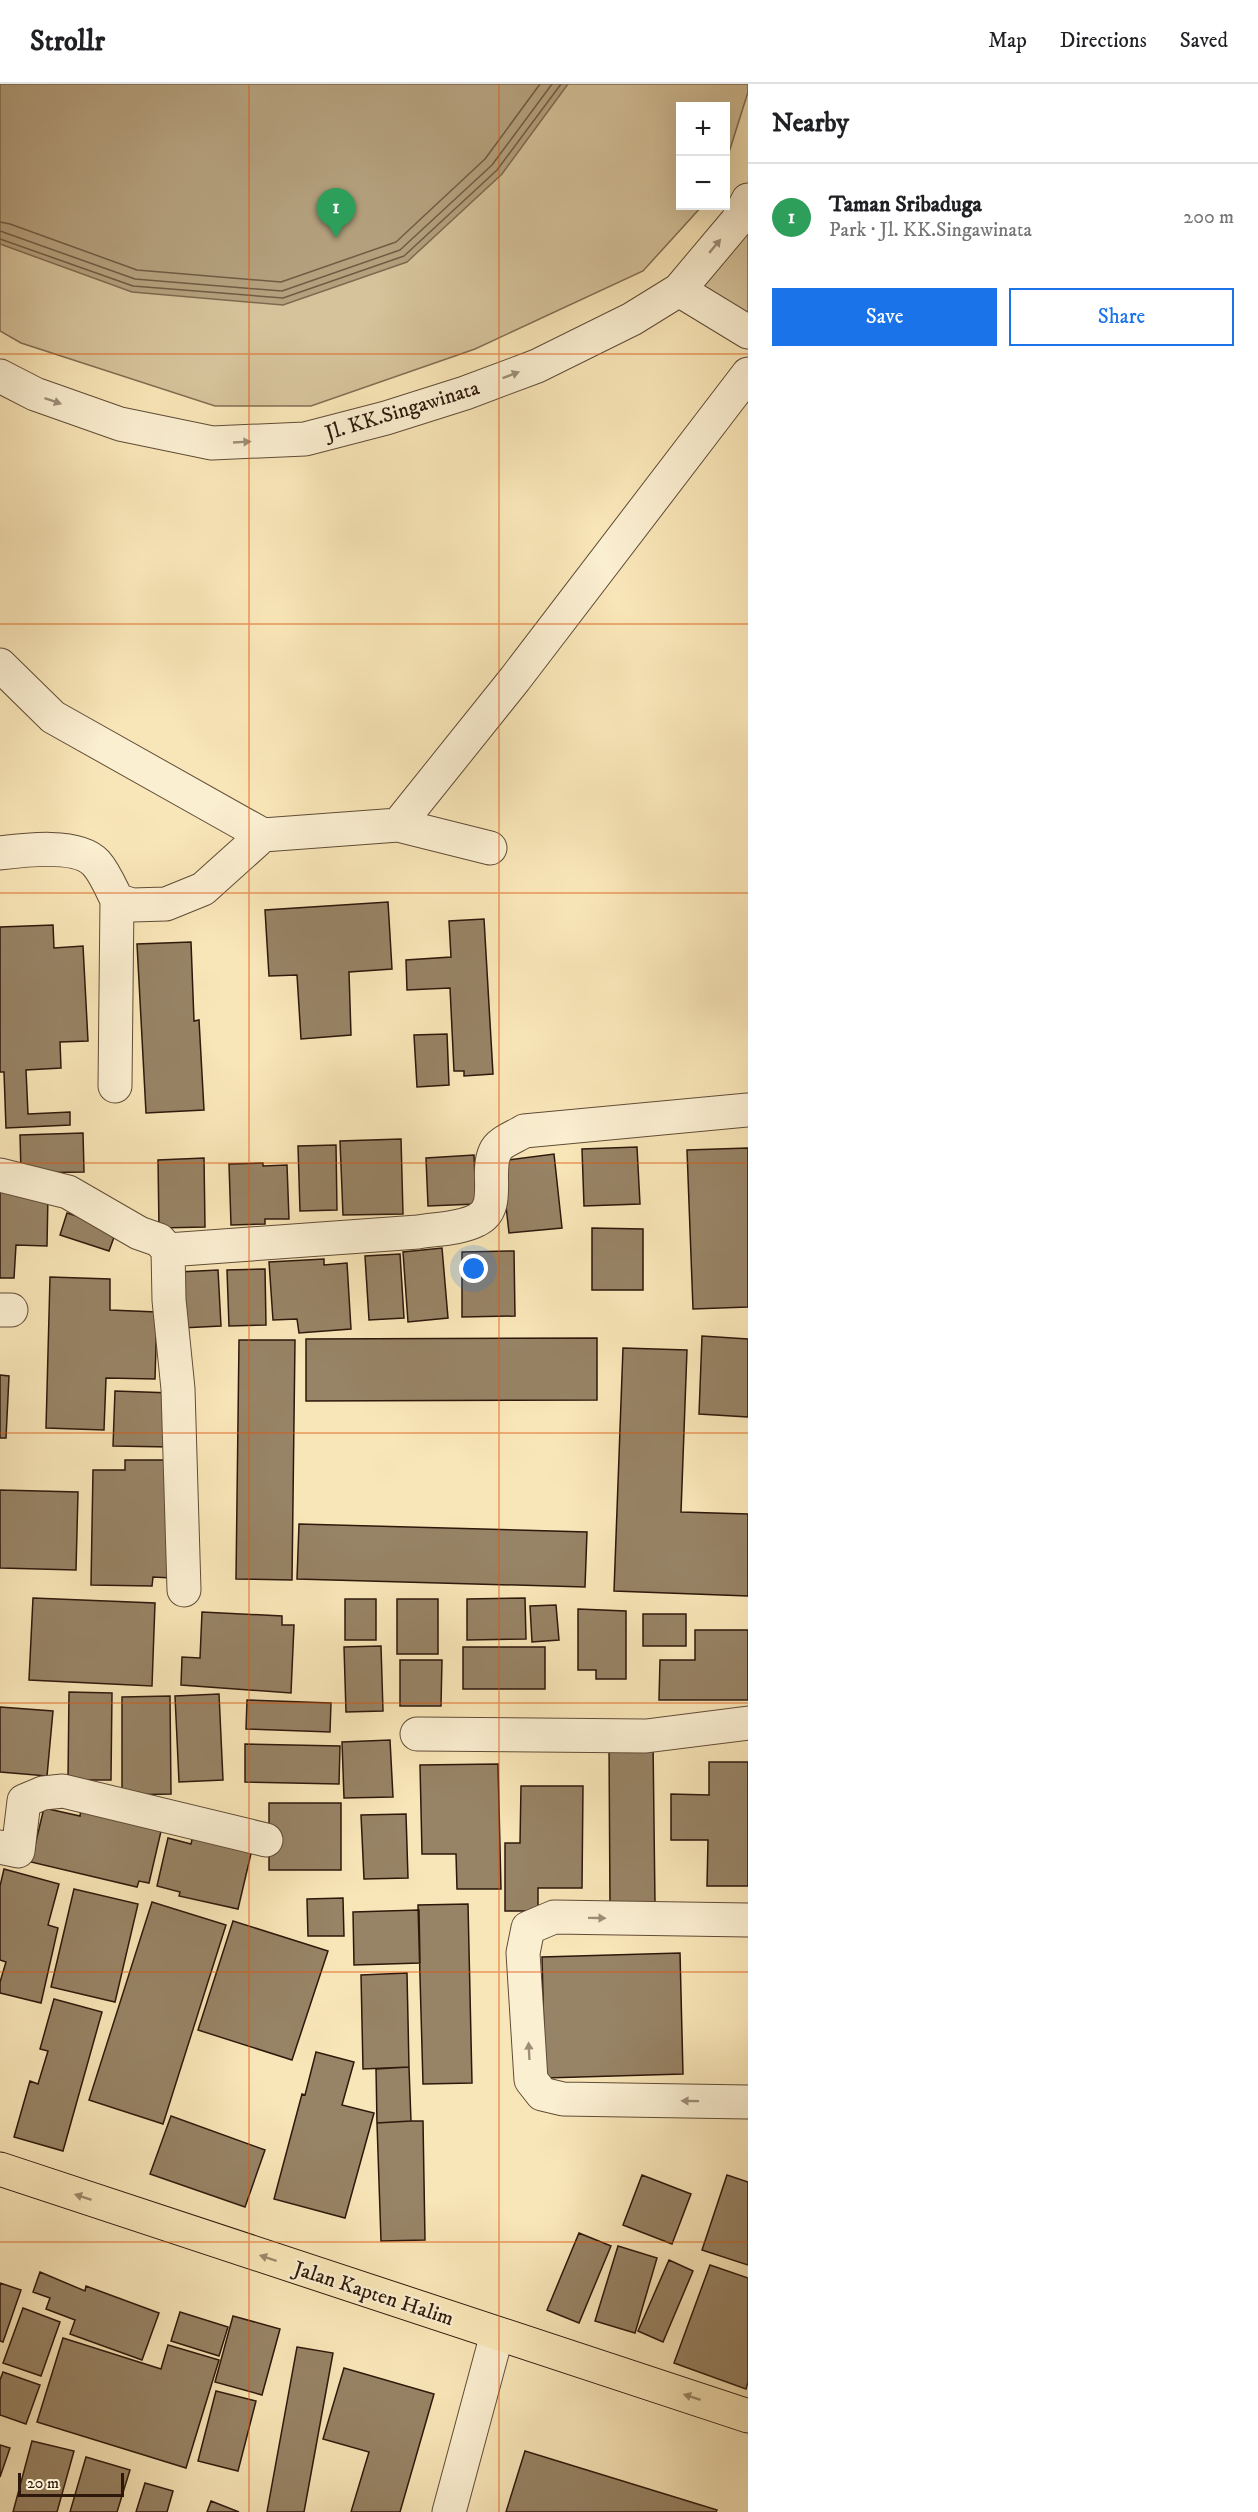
<!DOCTYPE html>
<meta charset="utf-8">
<style>
body{margin:0;font-family:"IM FELL DW Pica",serif;background:#f6f6f6;color:#202124}
.controls{position:absolute;right:18px;top:18px;display:grid;overflow:hidden;border-radius:0px;box-shadow:0 6px 24px #0002}
.controls button{width:54px;height:54px;display:grid;place-items:center;padding:0;border:0;border-bottom:2px solid #e0e0e0;background:#fff;color:#202124;font:30px sans-serif}
.scale{position:absolute;left:18px;bottom:15px;width:106px;box-sizing:border-box;padding-left:6px;border:3px solid #2d180b;border-top:0;font-size:16px;line-height:21px;white-space:nowrap;color:#2d180b;-webkit-text-stroke:4px #fbefd1;paint-order:stroke}
.you{position:absolute;left:474px;top:1185px;width:21px;height:21px;margin:-15px;border:4px solid #fff;border-radius:50%;background:#1a73e8;box-shadow:0 0 0 9px #1a73e833}
.badge{display:grid;place-items:center;width:39px;height:39px;border-radius:50%;background:#1a73e8;color:#fff;font-size:20px;font-weight:700}
.pin{position:absolute;translate:-50% -50px;filter:drop-shadow(0 2px 3px #0008)}
.pin::after{content:'';position:absolute;top:32px;width:21px;height:18px;background:inherit;clip-path:polygon(0 0,100% 0,50% 100%)}
.list{margin:0;padding:0;list-style:none}
h2{display:flex;justify-content:space-between;align-items:center;height:78px;margin:0;padding:0 24px;font-size:26px}
h2 small{font-size:20px;font-weight:400;color:#757577}
.list li{display:grid;grid-template-columns:39px 1fr auto;gap:18px;align-items:center;box-sizing:border-box;height:108px;padding:0 24px;border-top:2px solid #e0e0e0}
.list b{display:block;font-size:22px;white-space:nowrap}
.list p{margin:0;font-size:20px;white-space:nowrap;color:#757577}
.list em{font-size:20px;font-style:normal;color:#757577}
.actions{display:flex;gap:12px;padding:18px 24px}
.actions a{flex:1;padding:14px 0;border:2px solid #1a73e8;border-radius:0px;text-align:center;font-size:21px;color:#1a73e8}
.actions .main{background:#1a73e8;color:#fff}
.map{position:relative;flex:none;width:748px;height:2428px;overflow:hidden}
header{display:flex;align-items:center;gap:36px;box-sizing:border-box;height:84px;padding:0 30px;background:#fff;border-bottom:2px solid #e0e0e0}
header strong{font-size:28px}
nav{display:flex;gap:33px;margin-inline-start:auto;font-size:21px}
main{display:flex}
aside{flex:1;background:#fff}
.map>svg:first-child{display:block}
</style>
<header>
<strong>Strollr</strong>
<nav><a>Map</a><a>Directions</a><a>Saved</a></nav>
</header>
<main>
<div class="map">
<svg width="748" height="2428" viewBox="0 0 748 2428">
<rect width="100%" height="100%" fill="#f9e6b8"/>
<filter id="stains"><feTurbulence type="fractalNoise" baseFrequency=".00333" numOctaves="4"/><feColorMatrix values="0 0 0 0 .2 0 0 0 0 .09 0 0 0 0 .02 0 0 0 .5 -.17"/></filter>
<radialGradient id="worn" r=".72"><stop offset=".6" stop-color="#630" stop-opacity="0"/><stop offset="1" stop-color="#630" stop-opacity=".3"/></radialGradient>
<path fill="#d6c39b" stroke="#826e53" stroke-width="1.5" d="M0,0H748V8L726,78V22H680V122H702L643,187L475,265L311,322H215L21,259L0,247Z
M748,141V232L700,202Z"/>
<path fill="#b4a07d" stroke="#7e6a4f" stroke-width="1.5" d="M0,0H568L502,90L407,178L283,221L132,208L0,160Z"/>
<g fill="none" stroke-linecap="round" stroke-linejoin="round">
<path stroke="#705c44" stroke-width="1.5" d="M0,138L10,140L137,186L281,198L396,158L485,75L540,0
M0,147L135,195L282,207L400,166L492,81L552,0
M0,155L133,202L283,214L404,172L497,86L561,0"/>
</g>
<path fill="#978365" stroke="#2d180b" stroke-width="1.5" d="M388,818L392,885L349,888L351,951L301,955L297,891L269,892L265,826Z
M484,835L493,990L464,992V987H454L450,904L407,906L406,876L451,873L449,837Z
M53,841L54,864L83,862L88,957L60,958L61,984L26,986L28,1030L70,1028V1041L6,1044L4,988H0V843Z
M191,858L194,937L199,936L204,1026L146,1029L137,860Z
M447,950L449,1001L417,1003L414,951Z
M83,1049L84,1088L21,1089L20,1051Z
M401,1055L403,1130L343,1131L340,1057Z
M336,1061L337,1126L300,1127L298,1062Z
M637,1063L640,1120L584,1122L582,1065Z
M748,1064V1223L693,1225L687,1066Z
M554,1070L562,1144L509,1149L501,1077Z
M474,1071L476,1120L428,1122L426,1074Z
M204,1074L205,1143L159,1144L158,1076Z
M263,1079V1082L287,1081L289,1135H265V1140L231,1141L229,1080Z
M0,1108L48,1110L47,1162L16,1161L14,1194H0Z
M67,1129L117,1145L109,1167L60,1151Z
M592,1144L643,1145V1206H592Z
M442,1164L448,1234L408,1238L403,1168Z
M514,1167L515,1232L462,1233V1168Z
M400,1170L404,1234L369,1236L365,1172Z
M324,1175V1181L347,1179L351,1245L299,1249L297,1235L273,1236L269,1178Z
M265,1185L266,1241L229,1242L227,1186Z
M218,1186L221,1242L181,1244L178,1188Z
M50,1193L110,1195V1226L157,1228L155,1295L106,1294L104,1346L46,1344Z
M702,1252L748,1255V1333L699,1330Z
M597,1254V1316L306,1317V1255Z
M239,1256H295L292,1496L236,1495Z
M623,1264L687,1266L681,1428L748,1430V1512L614,1507Z
M0,1291L9,1292L6,1354H0Z
M115,1307L172,1309L171,1363L113,1362Z
M125,1376H173L172,1494L153,1493L152,1502L91,1501L93,1386H125Z
M0,1406L78,1408L76,1486L0,1484Z
M299,1440L587,1448L585,1503L297,1495Z
M33,1514L155,1519L152,1602L29,1596Z
M525,1514L526,1555L467,1556V1515Z
M345,1515H376V1556H345Z
M397,1515H438V1570H397Z
M556,1521L559,1556L532,1558L530,1522Z
M578,1525L626,1527V1595H596V1586H578Z
M202,1528L282,1532V1541H294L291,1609L181,1601L182,1573L200,1574Z
M643,1530H686V1562H643Z
M695,1546H748V1616H659L660,1576H695Z
M381,1562L383,1627L346,1628L344,1563Z
M463,1563H545V1605H463Z
M400,1576H442L441,1622H400Z
M69,1608L112,1609L111,1696H68Z
M219,1610L223,1696L179,1698L175,1612Z
M170,1612L171,1710L122,1711V1613Z
M247,1616L331,1619L330,1648L246,1645Z
M0,1623L53,1627L47,1692L0,1688Z
M390,1656L393,1713L344,1714L342,1658Z
M653,1657L655,1820L610,1821L609,1658Z
M245,1660L340,1662L339,1700L245,1698Z
M709,1678H748V1802H707L708,1756H671V1710L709,1711Z
M498,1680L501,1805H457L456,1770H422L420,1681Z
M521,1702H583L582,1804H538V1827H505V1759H520Z
M269,1719H341V1786H269Z
M44,1724L80,1732L81,1724L162,1743L149,1799L139,1797L137,1803L31,1778Z
M406,1730L408,1794L364,1795L361,1731Z
M194,1747L253,1761L238,1825L179,1812L180,1808L157,1802L168,1754L191,1760Z
M4,1785L59,1800L48,1841L58,1844L41,1919L0,1909V1898L6,1878L0,1876V1802Z
M74,1805L138,1820L115,1918L51,1903Z
M343,1814L344,1852H308L307,1815Z
M152,1818L226,1841L163,2040L89,2016Z
M468,1820L472,1999L423,2000L418,1821Z
M419,1826L420,1879L354,1881L353,1828Z
M233,1837L328,1867L292,1976L198,1946Z
M680,1869L683,1990L545,1994L542,1873Z
M407,1889L409,1983L363,1985L361,1891Z
M54,1915L102,1928L63,2067L14,2053L30,1997L38,2000L48,1967L40,1965Z
M316,1968L354,1978L342,2021L374,2029L345,2134L274,2115L302,2010L305,2011Z
M409,1983L411,2037L377,2039L376,1985Z
M171,2032L265,2066L245,2123L150,2090Z
M411,2037H423L425,2156L381,2157L377,2039Z
M642,2091L691,2110L672,2160L623,2141Z
M727,2091L748,2098V2181L702,2166Z
M579,2149L611,2162L579,2239L547,2226Z
M618,2162L657,2174L635,2249L595,2237Z
M669,2176L693,2187L663,2258L638,2247Z
M710,2181L748,2194V2298L746,2305L674,2279Z
M40,2188L85,2207L86,2202L159,2229L142,2276L70,2250L75,2236L46,2225L50,2214L33,2208Z
M0,2199L21,2206L3,2258L0,2257Z
M23,2224L60,2238L41,2292L3,2279Z
M180,2228L228,2243L219,2272L171,2257Z
M233,2232L280,2245L262,2311L215,2298Z
M63,2254L161,2285L168,2261L219,2276L186,2384L37,2338Z
M297,2263L333,2269L304,2428H267Z
M344,2284L434,2310L400,2428H351L369,2368L323,2355Z
M3,2288L40,2301L26,2340L0,2331V2296Z
M216,2307L256,2317L238,2387L198,2377Z
M32,2357L74,2367L57,2428H13Z
M0,2361L10,2364L0,2393Z
M525,2367L717,2426L716,2428H506Z
M86,2373L130,2386L117,2428H70Z
M145,2399L173,2407L167,2428H136Z
M211,2417L239,2428H207Z"/>
<g fill="none" stroke-linecap="round" stroke-linejoin="round">
<defs>
<path id="minor" d="M679,206L748,248
M0,292L35,310L120,340L212,359L305,355L386,334L465,309L537,282L632,235L679,206L737,137L748,116
M0,581L53,633L263,751
M398,741L515,595L748,290
M0,769C24,766 78,759 96,779C105,789 111,804 117,816L132,821L166,820L203,805L263,751L398,741L490,764
M115,1002L117,816
M0,1091L68,1108L139,1149L159,1156L168,1166L169,1216L178,1305L184,1506
M168,1166L418,1148C436,1145 460,1145 477,1136C502,1124 485,1089 495,1068C499,1058 515,1053 524,1047L748,1026
M0,1226H11
M417,1650L646,1652L748,1639
M0,1763L18,1767L24,1717L43,1709L63,1707L266,1756
M748,1836L554,1833L528,1844L523,1869L531,1996L542,2010L563,2015L748,2018
M449,2428L497,2250"/>
<path id="major" d="M0,2085L748,2332"/>
</defs>
<use href="#minor" stroke="#604c36" stroke-width="35"/>
<use href="#major" stroke="#2d180b" stroke-width="35"/>
<use href="#minor" stroke="#fbefd1" stroke-width="33"/>
<use href="#major" stroke="#f9e6b8" stroke-width="33"/>
</g>
<defs><path id="oneway-solid" d="M-6-.8H1V-3.2L6.5 0L1 3.2V.8H-6Z" transform="scale(1.5)"/></defs>
<g fill="#9e8e78">
<use href="#oneway-solid" transform="translate(715 162) rotate(-50)"/>
<use href="#oneway-solid" transform="translate(511 291) rotate(-21)"/>
<use href="#oneway-solid" transform="translate(53 317) rotate(19)"/>
<use href="#oneway-solid" transform="translate(242 358) rotate(-3)"/>
<use href="#oneway-solid" transform="translate(597 1834) rotate(1)"/>
<use href="#oneway-solid" transform="translate(529 1967) rotate(-93)"/>
<use href="#oneway-solid" transform="translate(690 2017) rotate(-179)"/>
</g>
<g fill="#9d896a">
<use href="#oneway-solid" transform="translate(83 2113) rotate(-162)"/>
<use href="#oneway-solid" transform="translate(268 2174) rotate(-162)"/>
<use href="#oneway-solid" transform="translate(692 2313) rotate(-162)"/>
</g>
<path fill="none" stroke="#df560c" stroke-width="1.5" stroke-opacity="0.55" d="M249,0V2428M499,0V2428M0,270H748M0,540H748M0,809H748M0,1079H748M0,1349H748M0,1619H748M0,1888H748M0,2158H748"/>
<g text-anchor="middle" stroke-width="4.5" stroke-linejoin="round" paint-order="stroke">
<g font-size="21" fill="#2d180b" stroke="#fbefd1">
<text transform="translate(402 326) rotate(-17)" y="7">Jl. KK.Singawinata</text>
<text transform="translate(374 2209) rotate(18)" y="7">Jalan Kapten Halim</text>
</g>
</g>
<rect width="100%" height="100%" filter="url(#stains)"/>
<rect width="100%" height="100%" fill="url(#worn)"/>
</svg>
<div class="controls">
<button>+</button>
<button>−</button>
</div>
<div class="scale">20 m</div>
<div class="you"></div>
<div class="pin badge" style="left:336px;top:154px;background:#2e9e5b">1</div>
</div>
<aside>
<h2>Nearby<small></small></h2>
<ul class="list">
<li><span class="badge" style="background:#2e9e5b">1</span><div><b>Taman Sribaduga</b><p>Park · Jl. KK.Singawinata</p></div><em>200 m</em></li>
</ul>
<div class="actions"><a class="main">Save</a><a>Share</a></div>
</aside>
</main>
